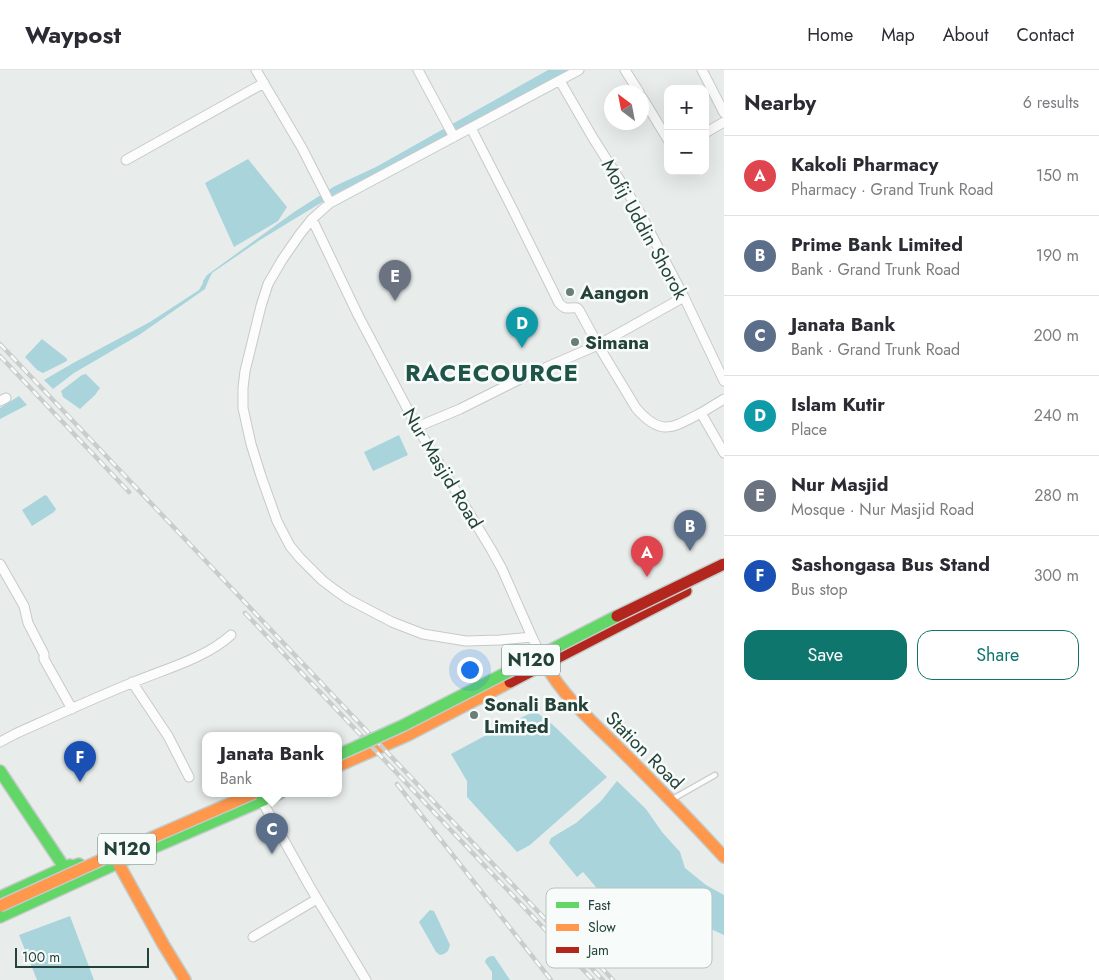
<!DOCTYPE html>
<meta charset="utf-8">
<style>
body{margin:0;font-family:Jost,sans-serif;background:#f2f2f3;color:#2b2b33}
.controls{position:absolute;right:15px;top:15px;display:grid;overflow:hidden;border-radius:10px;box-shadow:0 5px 20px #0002}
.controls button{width:45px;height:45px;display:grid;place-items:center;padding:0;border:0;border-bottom:1px solid #e1e1e2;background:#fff;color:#2b2b33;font:25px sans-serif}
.compass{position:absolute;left:604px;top:15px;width:45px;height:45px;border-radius:50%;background:#fff;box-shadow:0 5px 20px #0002;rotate:328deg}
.scale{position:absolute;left:15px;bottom:12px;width:134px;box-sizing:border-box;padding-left:5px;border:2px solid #24423a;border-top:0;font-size:14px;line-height:18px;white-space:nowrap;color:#24423a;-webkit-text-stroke:4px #f7fbf9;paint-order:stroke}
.you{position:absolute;left:469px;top:599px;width:18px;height:18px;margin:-12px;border:4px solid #fff;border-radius:50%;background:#1a73e8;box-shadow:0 0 0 8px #1a73e833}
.badge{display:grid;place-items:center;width:32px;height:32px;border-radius:50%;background:#0f766e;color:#fff;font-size:16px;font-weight:700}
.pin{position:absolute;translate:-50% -41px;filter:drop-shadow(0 1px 2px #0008)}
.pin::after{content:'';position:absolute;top:26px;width:18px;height:15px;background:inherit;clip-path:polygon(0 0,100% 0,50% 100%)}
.popup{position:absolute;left:202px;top:662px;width:140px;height:65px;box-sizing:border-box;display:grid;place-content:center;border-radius:10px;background:#fff;filter:drop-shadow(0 1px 4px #0005);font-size:16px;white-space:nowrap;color:#7c7c81}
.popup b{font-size:19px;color:#2b2b33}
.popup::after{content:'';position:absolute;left:50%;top:100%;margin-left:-10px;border:10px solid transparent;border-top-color:#fff}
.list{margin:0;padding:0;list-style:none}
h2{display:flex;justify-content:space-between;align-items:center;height:65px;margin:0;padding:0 20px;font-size:21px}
h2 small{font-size:16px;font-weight:400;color:#7c7c81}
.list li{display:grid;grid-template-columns:32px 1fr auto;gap:15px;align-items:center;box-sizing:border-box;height:80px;padding:0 20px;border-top:1px solid #e1e1e2}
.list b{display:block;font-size:19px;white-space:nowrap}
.list p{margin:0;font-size:16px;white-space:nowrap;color:#7c7c81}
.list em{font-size:16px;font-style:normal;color:#7c7c81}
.actions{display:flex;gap:10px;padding:15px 20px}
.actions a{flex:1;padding:11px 0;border:1px solid #0f766e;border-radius:15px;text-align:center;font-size:18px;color:#0f766e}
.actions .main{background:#0f766e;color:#fff}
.map{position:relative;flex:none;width:724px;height:910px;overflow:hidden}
header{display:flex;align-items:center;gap:30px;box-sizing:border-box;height:70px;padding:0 25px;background:#fff;border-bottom:1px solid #e1e1e2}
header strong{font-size:24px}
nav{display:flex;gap:28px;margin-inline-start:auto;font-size:18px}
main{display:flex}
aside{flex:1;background:#fff}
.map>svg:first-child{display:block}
</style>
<header>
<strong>Waypost</strong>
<nav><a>Home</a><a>Map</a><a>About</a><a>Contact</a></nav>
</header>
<main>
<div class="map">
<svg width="724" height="910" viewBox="0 0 724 910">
<rect width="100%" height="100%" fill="#e8edeb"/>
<path fill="#a9d4db" d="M548,0H572L480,47L405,88L337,123L260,170L212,203L209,209L205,219L139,265L74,303L53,319L44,310L75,292L150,252L199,220L203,213V211L207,205L294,142L335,116L376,97Z
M248,89L287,137L278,151L234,177L205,113Z
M42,269L65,287L67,289V291L43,303L37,300L25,287Z
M86,304L100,318L95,325L80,339L63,327L61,321L82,305Z
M19,326L27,335L0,349V338Z
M399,365L408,385L373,401L364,382Z
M45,425L47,426L56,439L54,442L32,456L22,440Z
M535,641L552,654L607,707L530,775L517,782L467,727V711L451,684L492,662Z
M617,711L646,739L662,762L680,782L685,798L706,815L724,825V865L706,857L698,858L671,885L652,883L629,862L619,844L583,802L577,807L549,773L551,768L576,753L601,731Z
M430,840L434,841L450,875L448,881L444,884L440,885L436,882L419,852L428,842Z
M70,846L94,910H37L19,865Z
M494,886L510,910H492V902L485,892C486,887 490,886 494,886Z"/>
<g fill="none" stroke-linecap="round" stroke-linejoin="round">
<defs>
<path id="lane" d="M671,730L715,705"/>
<path id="street" d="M256,0L302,78L330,133
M418,0L454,67
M625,0L639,22
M702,0L724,43
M560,11L593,68L638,139L684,227L724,311
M642,27L668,70
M471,58L511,136L559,233C566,241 568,237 577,238L579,240L598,275L636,338C661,367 672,358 701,343
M705,63L724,52
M126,90L264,13
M312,149L358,245L417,357L491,479L502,499L532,567
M724,329L701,343L724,383
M0,331L6,328
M417,357L460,339L524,307L598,275L684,227
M0,494L24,536L28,553L44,584V589L72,639
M541,586L532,567L500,570L466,571L423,564L392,552L348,529L335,520L322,510L300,488L290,476L277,451L261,406L251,374L243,338V318L245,301L261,236L268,214L282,190L300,164L312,149L330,133L579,0
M132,612L168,666L189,707
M0,672L15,664C55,646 94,628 134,612C165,599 206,588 231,565
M262,731L310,817L366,910
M253,867L317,829"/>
<path id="fast" d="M0,701L64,797L68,798L79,794
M0,827L70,795
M0,847L118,793L280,723"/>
<path id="slow" d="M545,594C565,629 595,654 623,682C658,717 691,751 724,787
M338,696L408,665L510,612
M107,782H112L163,874L185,910"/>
<path id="jam" d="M510,612L686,521"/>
</defs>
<use href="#lane" stroke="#c5cac8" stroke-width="7"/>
<use href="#street" stroke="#c5cac8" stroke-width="11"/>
<use href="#fast" stroke="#c3cbc8" stroke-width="14"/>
<use href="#slow" stroke="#c3cbc8" stroke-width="14"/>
<use href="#jam" stroke="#c3cbc8" stroke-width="14"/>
<use href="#lane" stroke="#fcfcfc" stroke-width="4.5"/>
<use href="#street" stroke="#fcfcfc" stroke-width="9"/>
<use href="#fast" stroke="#63d668" stroke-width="11"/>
<use href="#slow" stroke="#ff974d" stroke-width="11"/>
<use href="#jam" stroke="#b3261e" stroke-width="11"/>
<defs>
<path id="rail" d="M0,274L603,910
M0,286L129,422
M245,543L593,910
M397,714L551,910
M600,896L613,910"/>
</defs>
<use href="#rail" stroke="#c9cdcc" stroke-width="4.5"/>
<use href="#rail" stroke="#f7fbf9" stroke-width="2.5" stroke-dasharray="8" stroke-linecap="butt"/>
<defs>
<path id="fast-bridge" d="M338,685L402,656L617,546"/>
<path id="slow-bridge" d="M0,836L112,785L254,723"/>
<path id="jam-bridge" d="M617,546L724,494"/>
</defs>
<use href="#fast-bridge" stroke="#c3ccc9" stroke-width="14" stroke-linecap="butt"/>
<use href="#slow-bridge" stroke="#c3ccc9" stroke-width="14" stroke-linecap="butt"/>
<use href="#jam-bridge" stroke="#c3ccc9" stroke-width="14" stroke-linecap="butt"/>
<use href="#fast-bridge" stroke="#63d668" stroke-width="11"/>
<use href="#slow-bridge" stroke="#ff974d" stroke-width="11"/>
<use href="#jam-bridge" stroke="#b3261e" stroke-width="11"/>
</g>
<g fill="#697e78" stroke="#f7fbf9" stroke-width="2">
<circle cx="570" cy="222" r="5"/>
<circle cx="575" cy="272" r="5"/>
<circle cx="474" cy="645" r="5"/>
</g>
<g text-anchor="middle" stroke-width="5" stroke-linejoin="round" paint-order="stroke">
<g fill="#f7fbf9" stroke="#637a73" stroke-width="1">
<rect x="502" y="574.5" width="58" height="31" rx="4"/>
<rect x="98" y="763.5" width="58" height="31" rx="4"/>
</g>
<g font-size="18" font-weight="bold" fill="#24423a">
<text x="531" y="596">N120</text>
<text x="127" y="785">N120</text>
</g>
<g font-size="19" fill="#24423a" stroke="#f7fbf9">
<text transform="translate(645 159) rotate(61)" y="7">Mofij Uddin Shorok</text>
<text transform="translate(443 398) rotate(59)" y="7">Nur Masjid Road</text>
<text transform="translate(645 680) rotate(45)" y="7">Station Road</text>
</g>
<g font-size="19" font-weight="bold" fill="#24423a" stroke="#f7fbf9" text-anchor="start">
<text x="580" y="229">Aangon</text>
<text x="585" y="279">Simana</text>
<text x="484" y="641">Sonali Bank<tspan x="484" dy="22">Limited</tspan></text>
</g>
<g font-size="24" font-weight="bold" letter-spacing="1" fill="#1f5548" stroke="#f7fbf9">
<text x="492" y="311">RACECOURCE</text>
</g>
</g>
<rect x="546" y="818" width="166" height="80" rx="8" fill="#f7fbf9" stroke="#b8c4c0" stroke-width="1"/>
<rect x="556" y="832" width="23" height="6" fill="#63d668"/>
<rect x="556" y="854" width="23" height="7" fill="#ff974d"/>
<rect x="556" y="877" width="23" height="6" fill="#b3261e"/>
<g font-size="14" fill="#24423a">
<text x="588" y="840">Fast</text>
<text x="588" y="862">Slow</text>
<text x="588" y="885">Jam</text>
</g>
</svg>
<div class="controls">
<button>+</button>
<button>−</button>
</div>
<svg class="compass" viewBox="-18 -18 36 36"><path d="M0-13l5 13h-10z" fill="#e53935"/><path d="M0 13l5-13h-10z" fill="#7c7c81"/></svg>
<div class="scale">100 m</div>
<div class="you"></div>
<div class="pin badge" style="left:647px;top:507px;background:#e0444e">A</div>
<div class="pin badge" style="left:690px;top:481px;background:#5c6f8a">B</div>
<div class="pin badge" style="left:272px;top:784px;background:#5c6f8a">C</div>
<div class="popup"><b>Janata Bank</b>Bank</div>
<div class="pin badge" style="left:522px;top:278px;background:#0f9aa8">D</div>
<div class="pin badge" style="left:395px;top:231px;background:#6b7280">E</div>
<div class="pin badge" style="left:80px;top:712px;background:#1a4fb4">F</div>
</div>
<aside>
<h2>Nearby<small>6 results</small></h2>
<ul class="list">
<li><span class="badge" style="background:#e0444e">A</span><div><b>Kakoli Pharmacy</b><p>Pharmacy · Grand Trunk Road</p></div><em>150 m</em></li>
<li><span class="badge" style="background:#5c6f8a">B</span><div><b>Prime Bank Limited</b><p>Bank · Grand Trunk Road</p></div><em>190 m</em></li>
<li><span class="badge" style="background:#5c6f8a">C</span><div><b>Janata Bank</b><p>Bank · Grand Trunk Road</p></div><em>200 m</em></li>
<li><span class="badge" style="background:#0f9aa8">D</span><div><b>Islam Kutir</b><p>Place</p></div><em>240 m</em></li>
<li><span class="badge" style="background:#6b7280">E</span><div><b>Nur Masjid</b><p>Mosque · Nur Masjid Road</p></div><em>280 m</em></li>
<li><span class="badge" style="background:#1a4fb4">F</span><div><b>Sashongasa Bus Stand</b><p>Bus stop</p></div><em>300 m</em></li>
</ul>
<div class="actions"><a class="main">Save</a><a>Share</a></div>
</aside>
</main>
